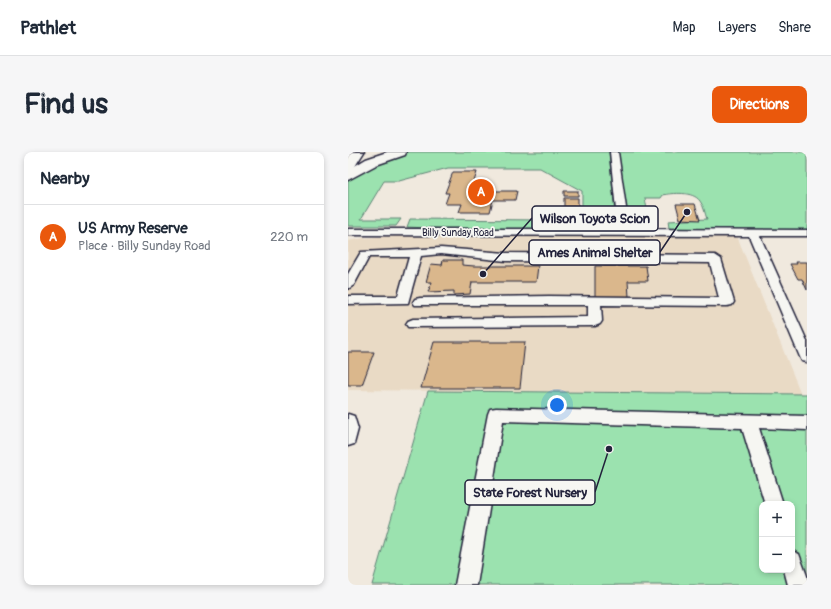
<!DOCTYPE html>
<meta charset="utf-8">
<style>
body{margin:0;font-family:Pangolin,sans-serif;background:#f6f6f7;color:#1f2937}
.controls{position:absolute;right:12px;bottom:12px;display:grid;overflow:hidden;border-radius:8px;box-shadow:0 2px 6px #0003}
.controls button{width:36px;height:36px;display:grid;place-items:center;padding:0;border:0;border-bottom:1px solid #e0e1e3;background:#fff;color:#1f2937;font:20px sans-serif}
.you{position:absolute;left:209px;top:253px;width:14px;height:14px;margin:-10px;border:3px solid #fff;border-radius:50%;background:#1a73e8;box-shadow:0 0 0 6px #1a73e833}
.badge{display:grid;place-items:center;width:26px;height:26px;border-radius:50%;background:#ea580c;color:#fff;font-size:13px;font-weight:700}
.pin{position:absolute;translate:-50% -50%;border:2px solid #fff;box-shadow:0 1px 4px #0006}
.list{margin:0;padding:0;list-style:none}
h2{display:flex;justify-content:space-between;align-items:center;height:52px;margin:0;padding:0 16px;font-size:17px}
h2 small{font-size:13px;font-weight:400;color:#747a83}
.list li{display:grid;grid-template-columns:26px 1fr auto;gap:12px;align-items:center;box-sizing:border-box;height:64px;padding:0 16px;border-top:1px solid #e0e1e3}
.list b{display:block;font-size:15px;white-space:nowrap}
.list p{margin:0;font-size:13px;white-space:nowrap;color:#747a83}
.list em{font-size:13px;font-style:normal;color:#747a83}
.map{position:relative;flex:none;width:459px;height:433px;overflow:hidden;border-radius:8px}
header{display:flex;align-items:center;gap:24px;box-sizing:border-box;height:56px;padding:0 20px;background:#fff;border-bottom:1px solid #e0e1e3}
header strong{font-size:19px}
nav{display:flex;gap:22px;margin-inline-start:auto;font-size:14px}
.intro{display:flex;align-items:center;justify-content:space-between;box-sizing:border-box;height:96px;padding:0 24px}
h1{margin:0;font-size:28px}
.button{padding:10px 18px;border-radius:8px;background:#ea580c;color:#fff;font-size:14px;font-weight:700}
main{display:flex;gap:24px;padding:0 24px}
aside{flex:1;background:#fff;border-radius:8px;box-shadow:0 2px 6px #0003}
.map>svg:first-child{display:block}
</style>
<header>
<strong>Pathlet</strong>
<nav><a>Map</a><a>Layers</a><a>Share</a></nav>
</header>
<div class="intro"><h1>Find us</h1><a class="button">Directions</a></div>
<main>
<aside>
<h2>Nearby<small></small></h2>
<ul class="list">
<li><span class="badge">A</span><div><b>US Army Reserve</b><p>Place · Billy Sunday Road</p></div><em>220 m</em></li>
</ul>
</aside>
<div class="map">
<svg width="459" height="433" viewBox="0 0 459 433">
<rect width="100%" height="100%" fill="#f0e9de"/>
<filter id="ink" filterUnits="userSpaceOnUse"><feTurbulence type="fractalNoise" baseFrequency=".025" numOctaves="2"/><feDisplacementMap in="SourceGraphic" scale="8" xChannelSelector="R" yChannelSelector="G"/><feConvolveMatrix kernelMatrix="1 2 1 2 8 2 1 2 1" color-interpolation-filters="sRGB"/></filter>
<g filter="url(#ink)">
<path fill="#e9dac5" d="M61,83L389,84L453,242L0,238V89L16,86Z"/>
<path fill="#9be2af" stroke="#5e8275" fill-rule="evenodd" d="M60,0H261L268,73L259,78L210,76V61H234V39L192,16H100L51,29H36L13,67H53L48,74H0V29L21,15Z
M270,0H459V78L325,77L321,76L320,69L359,67C357,62 356,54 352,49C345,39 325,41 315,43L313,46H297L301,69H309L308,75C301,79 286,79 280,76Z
M200,61V74L196,77H101L59,75L62,67L196,68Z
M80,239L459,242V433H24ZM414,352H444V418H414Z"/>
<path fill="#dab78c" stroke="#22223b" d="M105,20H129L123,39H169L167,48H145L142,60H111L114,52H97L101,41H97Z
M216,39H230V44H216Z
M216,46H230V55H216Z
M328,52H347L352,68L332,67Z
M95,108H114V113L126,114H190L188,130H124L122,142L106,143V139L80,140L84,130H78L83,112L94,113Z
M448,110H459V138L454,127H450L442,112H449Z
M247,114H298L300,129H280L281,145H247Z
M86,190H177L172,236H73Z
M0,200H26L14,233H0Z"/>
<g fill="none" stroke-linecap="round" stroke-linejoin="round">
<defs>
<path id="minor" d="M262,0H270L281,77L459,78V84H412L459,189V210L454,209L452,205L401,84L0,83V77H270Z
M93,96L158,101L367,103L373,107L386,150L384,153L379,154L253,153L254,169L252,172L247,174L60,175L58,172L60,169L65,167L240,165V153H67L65,150L67,147L72,146L201,144L371,146L362,111L158,109L93,102L73,104L60,151L0,152V144H50L61,105H21L6,133L0,137V122L13,100Z
M148,256L459,264V278L411,276L435,352H417L394,276L155,269L129,433H107L140,262L142,257Z
M0,262L6,264L10,277L6,292L0,294Z
M444,399L451,402L459,424V433H440L436,418H444Z"/>
<path id="major" d="M4,0H16L4,19L0,20V6Z"/>
<path id="highway" d="M39,0H58L57,3L28,13L0,28V18L18,7Z"/>
</defs>
<use href="#minor" stroke="#22223b" stroke-width="3"/>
<use href="#major" stroke="#22223b" stroke-width="3"/>
<use href="#highway" stroke="#22223b" stroke-width="3"/>
<use href="#minor" fill="#f6f6f2" fill-rule="evenodd"/>
<use href="#major" fill="#f6f6f2" fill-rule="evenodd"/>
<use href="#highway" fill="#f6f6f2" fill-rule="evenodd"/>
</g>
</g>
<g text-anchor="middle" stroke-width="3.5" stroke-linejoin="round" paint-order="stroke">
<g font-size="10" fill="#22223b" stroke="#f6f6f2">
<text x="110" y="84">Billy Sunday Road</text>
</g>
</g>
<path fill="none" stroke="#22223b" stroke-width="1.5" d="M135 122L184 66M339 60L312 100M261 297L247 340"/>
<g fill="#22223b" stroke="#f6f6f2" stroke-width="1.5">
<circle cx="135" cy="122" r="4"/>
<circle cx="339" cy="60" r="4"/>
<circle cx="261" cy="297" r="4"/>
</g>
<g fill="#f6f6f2" stroke="#22223b" stroke-width="1.5">
<rect x="184" y="54" width="126" height="25" rx="4"/>
<rect x="181" y="88" width="131" height="25" rx="4"/>
<rect x="117" y="328" width="130" height="25" rx="4"/>
</g>
<g font-size="13" text-anchor="middle" font-weight="bold" fill="#22223b">
<text x="247" y="71">Wilson Toyota Scion</text>
<text x="247" y="105">Ames Animal Shelter</text>
<text x="182" y="345">State Forest Nursery</text>
</g>
</svg>
<div class="controls">
<button>+</button>
<button>−</button>
</div>
<div class="you"></div>
<div class="pin badge" style="left:133px;top:40px">A</div>
</div>
</main>
